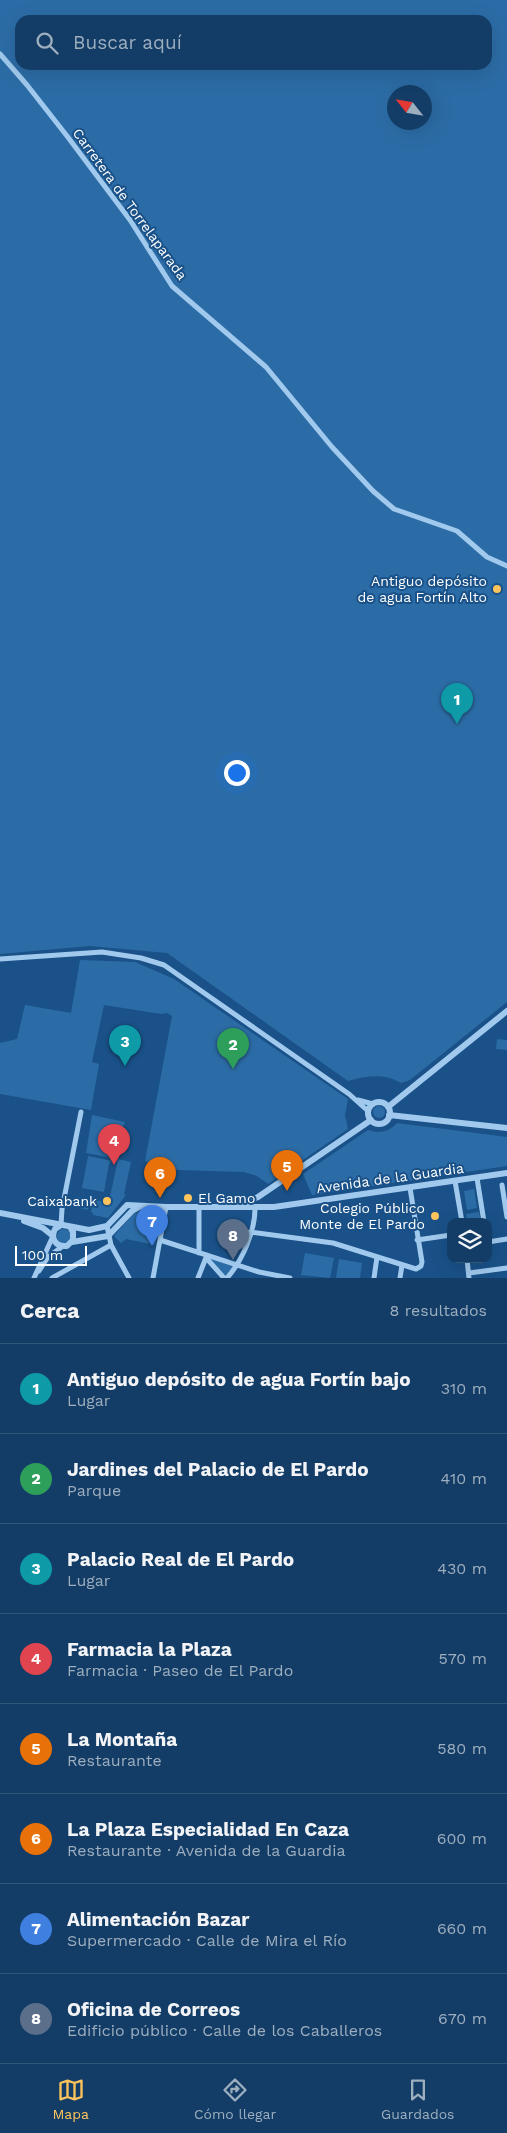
<!DOCTYPE html>
<html lang="es">
<meta charset="utf-8">
<style>
body{margin:0;font-family:"Work Sans",sans-serif;background:#20486f;color:#f1f3f6}
.controls{position:absolute;right:15px;bottom:15px;display:grid;overflow:hidden;border-radius:10px;box-shadow:0 5px 20px #0002}
.controls button{width:45px;height:45px;display:grid;place-items:center;padding:0;border:0;border-bottom:1px solid #32567a;background:#133d66;color:#f1f3f6;font:25px sans-serif}
.compass{position:absolute;left:387px;top:85px;width:45px;height:45px;border-radius:50%;background:#133d66;box-shadow:0 5px 20px #0002;rotate:301deg}
.scale{position:absolute;left:15px;bottom:12px;width:72px;box-sizing:border-box;padding-left:5px;border:2px solid #fff;border-top:0;font-size:14px;line-height:18px;white-space:nowrap;color:#fff;-webkit-text-stroke:4px #195188;paint-order:stroke}
.you{position:absolute;left:236px;top:772px;width:18px;height:18px;margin:-12px;border:4px solid #fff;border-radius:50%;background:#1a73e8;box-shadow:0 0 0 8px #1a73e833}
.badge{display:grid;place-items:center;width:32px;height:32px;border-radius:50%;background:#ffc45c;color:#fff;font-size:16px;font-weight:700}
.pin{position:absolute;translate:-50% -41px;filter:drop-shadow(0 1px 2px #0008)}
.pin::after{content:'';position:absolute;top:26px;width:18px;height:15px;background:inherit;clip-path:polygon(0 0,100% 0,50% 100%)}
.list{margin:0;padding:0;list-style:none}
h2{display:flex;justify-content:space-between;align-items:center;height:65px;margin:0;padding:0 20px;font-size:21px}
h2 small{font-size:16px;font-weight:400;color:#9daebf}
.list li{display:grid;grid-template-columns:32px 1fr auto;gap:15px;align-items:center;box-sizing:border-box;height:90px;padding:0 20px;border-top:1px solid #32567a}
.list b{display:block;font-size:19px;white-space:nowrap}
.list p{margin:0;font-size:16px;white-space:nowrap;color:#9daebf}
.list em{font-size:16px;font-style:normal;color:#9daebf}
.icon{flex:none;width:28px;height:28px;fill:none;stroke:currentColor;stroke-width:2;stroke-linecap:round;stroke-linejoin:round}
.map{position:relative;flex:none;width:507px;height:1278px;overflow:hidden}
.search{position:absolute;background:#133d66;box-shadow:0 5px 20px #0002;left:15px;right:15px;top:15px;height:55px;display:flex;align-items:center;gap:12px;box-sizing:border-box;padding:0 18px;border-radius:15px;color:#9daebf;font-size:19px}
.sheet{height:785px;background:#133d66}
nav{display:flex;justify-content:space-around;align-items:center;box-sizing:border-box;height:70px;border-top:1px solid #32567a;background:#133d66;font-size:14px;color:#9daebf}
nav a{display:grid;justify-items:center;gap:2px}
nav .on{color:#ffc45c}
.map>svg:first-child{display:block}
</style>
<div class="map">
<svg width="507" height="1278" viewBox="0 0 507 1278">
<rect width="100%" height="100%" fill="#195188"/>
<path fill="#2c6ca6" fill-rule="evenodd" d="M0,0H507V1002L410,1080L401,1083C383,1073 367,1076 348,1081L167,953L90,946L0,954ZM20,20H487V65H20ZM394,92H424V122H394Z
M80,960L135,962L174,979L348,1099L345,1115L348,1129L268,1184L257,1176L244,1172L146,1169L148,1162L145,1161L172,1016L167,1013L161,1014L104,1005L92,1062L99,1064L91,1110L0,1094V1043L17,1039L25,1005L71,1013Z
M497,1039L507,1040V1050L496,1049Z
M373 1112a6 6 0 1 1 12 0a6 6 0 1 1-12 0Z
M92,1115L125,1122L119,1138L117,1156L118,1159L131,1162L124,1194L126,1195L108,1218L93,1215V1213L91,1212L93,1200L109,1202L118,1159L86,1153Z
M397,1123L507,1137V1166L312,1195L303,1174L368,1130C379,1134 389,1132 397,1123Z
M88,1156L112,1161L109,1164L104,1192L82,1188Z
M474,1189L477,1208L467,1210L464,1191Z
M78,1197L90,1200L88,1210L75,1207Z
M138,1212H162L155,1245L126,1239L121,1243L114,1236L133,1214Z
M479,1212L481,1222H467L466,1214Z
M57 1236a7 7 0 1 1 14 0a7 7 0 1 1-14 0Z
M305,1253L334,1258L330,1278L301,1275Z
M212,1259L235,1267L225,1276L211,1261Z
M339,1259L362,1263L360,1278H336Z"/>
<g fill="none" stroke-linecap="round" stroke-linejoin="round">
<path stroke="#a0c9ed" stroke-width="5" d="M0,54L27,85L67,136L130,220L172,286L266,367L332,447L373,491L394,509L457,531L487,557L507,566
M0,959L102,952L141,958L164,965L349,1094L368,1111
M358,1100L373,1104
M477,1178L484,1222
M455,1181L462,1222
M502,1185L507,1217
M199,1207V1253
M61,1225L62,1209L81,1112
M107,1226L111,1245L129,1278
M250,1232L333,1243L416,1269L421,1266L422,1262L410,1188
M160,1240L259,1272L290,1278
M417,1240L451,1235
M488,1242L507,1239
M207,1255L208,1260L224,1278
M467,1259L469,1278
M39,1271L48,1257L63,1246
M469,1273L507,1268
M34,1278L53,1236
M52,1278L111,1245
M153,1278L166,1207
M198,1278L207,1255
M227,1278C242,1261 255,1232 255,1208
M374,1278L377,1257
M400,1278L402,1265"/>
<path stroke="#a0c9ed" stroke-width="6" d="M368 1113a11 11 0 1 1 22 0a11 11 0 1 1-22 0Z
M388,1107L507,1011
M389,1115L507,1128
M240,1205L258,1197L371,1120
M0,1213L89,1230L107,1226L127,1205L166,1207H274L507,1173
M24,1221L43,1228L53,1236
M61,1225L55,1229C50,1239 56,1247 67,1246L73,1240V1232L70,1227
M72,1242L108,1236L132,1211L141,1206"/>
</g>
<g fill="#ffc45c" stroke="#195188" stroke-width="2">
<circle cx="497" cy="589" r="5"/>
<circle cx="188" cy="1198" r="5"/>
<circle cx="107" cy="1201" r="5"/>
<circle cx="435" cy="1216" r="5"/>
</g>
<g text-anchor="middle" stroke-width="4" stroke-linejoin="round" paint-order="stroke">
<g font-size="14" fill="#fff" stroke="#195188">
<text transform="translate(130 204) rotate(54)" y="5">Carretera de Torrelaparada</text>
<text transform="translate(390 1178) rotate(-8)" y="5">Avenida de la Guardia</text>
</g>
<g font-size="14" fill="#fff" stroke="#195188" text-anchor="end">
<text x="487" y="586">Antiguo depósito<tspan x="487" dy="16">de agua Fortín Alto</tspan></text>
<text x="198" y="1203" text-anchor="start">El Gamo</text>
<text x="97" y="1206">Caixabank</text>
<text x="425" y="1213">Colegio Público<tspan x="425" dy="16">Monte de El Pardo</tspan></text>
</g>
</g>
</svg>
<div class="controls">
<button><svg class="icon" aria-label="layers" viewBox="0 0 24 24"><path d="M12 4l9 5-9 5-9-5zM3 14l9 5 9-5"/></svg></button>
</div>
<svg class="compass" viewBox="-18 -18 36 36"><path d="M0-13l5 13h-10z" fill="#e53935"/><path d="M0 13l5-13h-10z" fill="#9daebf"/></svg>
<div class="scale">100 m</div>
<div class="you"></div>
<div class="pin badge" style="left:457px;top:724px;background:#0f9aa8">1</div>
<div class="pin badge" style="left:233px;top:1069px;background:#2e9e5b">2</div>
<div class="pin badge" style="left:125px;top:1066px;background:#0f9aa8">3</div>
<div class="pin badge" style="left:114px;top:1165px;background:#e0444e">4</div>
<div class="pin badge" style="left:287px;top:1191px;background:#e8710a">5</div>
<div class="pin badge" style="left:160px;top:1198px;background:#e8710a">6</div>
<div class="pin badge" style="left:152px;top:1246px;background:#3f7fe0">7</div>
<div class="pin badge" style="left:233px;top:1260px;background:#5c6f8a">8</div>
<div class="search"><svg class="icon" aria-label="search" viewBox="0 0 24 24"><circle cx="10" cy="10" r="6"/><path d="M15 15l6 6"/></svg>Buscar aquí</div>
</div>
<section class="sheet">
<h2>Cerca<small>8 resultados</small></h2>
<ul class="list">
<li><span class="badge" style="background:#0f9aa8">1</span><div><b>Antiguo depósito de agua Fortín bajo</b><p>Lugar</p></div><em>310 m</em></li>
<li><span class="badge" style="background:#2e9e5b">2</span><div><b>Jardines del Palacio de El Pardo</b><p>Parque</p></div><em>410 m</em></li>
<li><span class="badge" style="background:#0f9aa8">3</span><div><b>Palacio Real de El Pardo</b><p>Lugar</p></div><em>430 m</em></li>
<li><span class="badge" style="background:#e0444e">4</span><div><b>Farmacia la Plaza</b><p>Farmacia · Paseo de El Pardo</p></div><em>570 m</em></li>
<li><span class="badge" style="background:#e8710a">5</span><div><b>La Montaña</b><p>Restaurante</p></div><em>580 m</em></li>
<li><span class="badge" style="background:#e8710a">6</span><div><b>La Plaza Especialidad En Caza</b><p>Restaurante · Avenida de la Guardia</p></div><em>600 m</em></li>
<li><span class="badge" style="background:#3f7fe0">7</span><div><b>Alimentación Bazar</b><p>Supermercado · Calle de Mira el Río</p></div><em>660 m</em></li>
<li><span class="badge" style="background:#5c6f8a">8</span><div><b>Oficina de Correos</b><p>Edificio público · Calle de los Caballeros</p></div><em>670 m</em></li>
</ul>
</section>
<nav>
<a class="on"><svg class="icon" aria-label="map" viewBox="0 0 24 24"><path d="M3 6l6-2 6 2 6-2v14l-6 2-6-2-6 2zM9 4v14M15 6v14"/></svg>Mapa</a>
<a><svg class="icon" aria-label="directions" viewBox="0 0 24 24"><path d="M12 3l9 9-9 9-9-9zM9 14v-3h6M13 9l2 2-2 2"/></svg>Cómo llegar</a>
<a><svg class="icon" aria-label="saved" viewBox="0 0 24 24"><path d="M7 4h10v16l-5-4-5 4z"/></svg>Guardados</a>
</nav>
